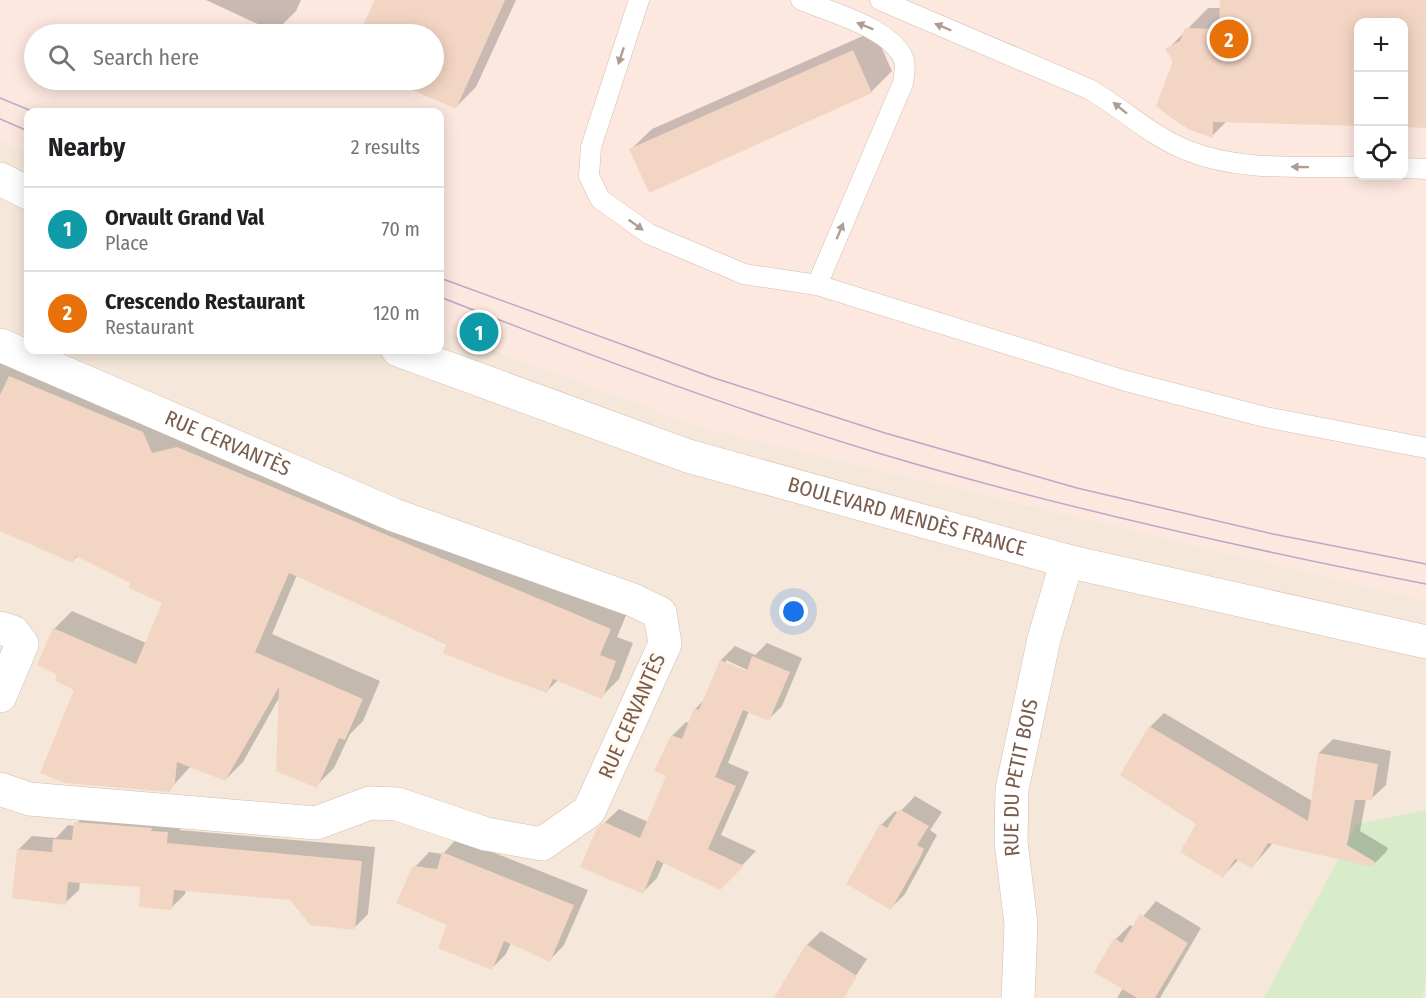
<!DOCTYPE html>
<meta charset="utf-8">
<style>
body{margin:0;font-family:"Fira Sans Condensed",sans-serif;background:#f6f6f6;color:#202124}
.controls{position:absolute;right:18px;top:18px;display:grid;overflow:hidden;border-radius:12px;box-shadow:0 3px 15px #0003}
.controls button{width:54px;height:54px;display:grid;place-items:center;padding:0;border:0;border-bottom:2px solid #e0e0e0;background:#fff;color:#202124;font:30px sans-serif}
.you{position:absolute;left:794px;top:612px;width:21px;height:21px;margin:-15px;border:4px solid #fff;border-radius:50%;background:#1a73e8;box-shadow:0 0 0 9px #1a73e833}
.badge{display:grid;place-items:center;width:39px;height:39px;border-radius:50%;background:#7c3aed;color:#fff;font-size:20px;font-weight:700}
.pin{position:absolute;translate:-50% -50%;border:3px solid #fff;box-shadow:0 2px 6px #0006}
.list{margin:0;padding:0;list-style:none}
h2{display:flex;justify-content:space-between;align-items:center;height:78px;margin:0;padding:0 24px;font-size:26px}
h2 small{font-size:20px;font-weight:400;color:#757577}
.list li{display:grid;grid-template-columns:39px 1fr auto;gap:18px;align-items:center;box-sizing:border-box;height:84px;padding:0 24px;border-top:2px solid #e0e0e0}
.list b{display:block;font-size:22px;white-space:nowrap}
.list p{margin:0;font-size:20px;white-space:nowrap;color:#757577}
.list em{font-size:20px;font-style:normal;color:#757577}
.icon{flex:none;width:33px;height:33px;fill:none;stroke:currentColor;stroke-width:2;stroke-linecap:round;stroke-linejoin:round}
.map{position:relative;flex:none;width:1426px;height:998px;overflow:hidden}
.search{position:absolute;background:#fff;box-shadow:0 3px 15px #0003;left:24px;top:24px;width:420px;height:66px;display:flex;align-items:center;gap:15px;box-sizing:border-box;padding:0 21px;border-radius:33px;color:#757577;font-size:22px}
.panel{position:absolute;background:#fff;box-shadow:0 3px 15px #0003;left:24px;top:108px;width:420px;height:246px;border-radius:12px}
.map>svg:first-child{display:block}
</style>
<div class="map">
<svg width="1426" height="998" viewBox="0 0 1426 998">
<rect width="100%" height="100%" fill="#fdf6ec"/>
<path fill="#f5e8da" d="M0,139L28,153V350H440V330L705,428L1426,600V998H0Z"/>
<path fill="#fde8e0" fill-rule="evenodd" d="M0,0H1426V600L705,428L440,330V112H28V153L0,139ZM1358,22H1404V176H1358ZM34,34H434V80H34Z"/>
<path fill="#d8ecc9" d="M1426,810V975L1423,998H1264L1357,824Z"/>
<path fill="#0003" fill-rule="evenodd" d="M206,0H301L296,11L275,32Z
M375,0H516L476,87L456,107L394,80H434V34H360Z
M1221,0H1426V126L1404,125V22H1358L1228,120L1212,136L1167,50L1208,8H1221Z
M874,31L892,71L871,92L631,149L652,129Z
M0,347L628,611L617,637L633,643L619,679L601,697L559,679L547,691L297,575L272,634L380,681L363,721L350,734L334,768L316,786L280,696L243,762L225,780L191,766L169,790L59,674L54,629L72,611L146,643L164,602L132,582L78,556L73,561L0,529Z
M767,643L802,658L782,706L768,720L749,711L728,763L749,772L721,835L756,851L720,888L664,862L657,878L643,892L598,829L619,809L648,822L668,775L672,736L686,722L690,723L695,709L705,699L721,660L735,646L755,655ZM726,660L754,673L753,675L726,664Z
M1164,713L1312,801L1319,753L1333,739L1391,751L1386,785L1371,799H1366L1360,831L1388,848L1386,852L1372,866L1273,843L1252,867L1239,859L1223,876L1150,727Z
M915,796L942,812L930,830L937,835L905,894L891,908L881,825L895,811L899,813Z
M89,808L181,819L180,830L375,847L368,914L354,928L291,898L186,889L185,894L171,908L142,886L80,881L79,890L65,903L18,850L32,836L56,838L68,825L75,826Z
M457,838L588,890L564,945L550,960L511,943L506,954L492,968L449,925L415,867L429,852L443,854Z
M1156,901L1201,928L1160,998H1117L1123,988L1116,939L1130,925L1134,927Z
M821,931L867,959L841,998H776L807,945Z"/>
<path fill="#f3d5c3" d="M375,0H505L456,109L389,80H434V34H359Z
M1220,0H1426V128L1404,127V22H1359V126L1213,122V138L1190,130L1171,118L1156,106L1173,61L1165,49L1180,41L1185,28L1219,29Z
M853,50L872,93L649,193L629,149Z
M9,376L143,432L152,453L177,447L611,629L600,655L616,661L602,699L553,679L547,693L495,674L443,653L446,644L289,573L255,652L363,699L345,740L339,738L317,788L276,771L279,687L225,781L177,762L175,782L170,792L65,783L40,773L74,690L55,681L57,675L37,665L53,628L136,664L162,603L129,588L130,583L76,556L73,563L0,531V395Z
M752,656L790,672L769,721L743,710L715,777L736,786L708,849L744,866L720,890L657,860L643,894L580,867L597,828L604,822L640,838L666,776L654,771L671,735L682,739L694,708L699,710L720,660L747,671Z
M1149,726L1308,821L1318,753L1378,764L1372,800H1355L1347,845L1375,862L1373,867L1268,843L1252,869L1235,859L1223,878L1180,852L1196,824L1120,775Z
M899,809L929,826L917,845L924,849L919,860L891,910L846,884L880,824L887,828Z
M74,822L152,828L151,831L168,832L167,843L362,861L355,930L310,925L290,900L174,890L172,910L139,907L140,887L68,882L66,905L12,898L17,849L52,852L53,839L72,840Z
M442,852L574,905L550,962L504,941L492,970L438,948L447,925L396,903L413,866L437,869Z
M1140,914L1188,943L1155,998H1137L1094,972L1114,938L1122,943Z
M806,944L857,976L844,998H774Z"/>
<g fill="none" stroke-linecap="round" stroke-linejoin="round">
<defs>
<path id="lane" d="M639,0L591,147L589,176L600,199L649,234L744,274L817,285L1126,381L1265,417L1426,448
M801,0C830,12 892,28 904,60C906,66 904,76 903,83L817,285
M880,0L1089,89C1122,108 1150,135 1186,150C1240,172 1301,166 1358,167
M1404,168L1426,169"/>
<g id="street">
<path id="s1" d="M0,345L394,515L633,600L660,613L665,644L589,811L542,844L486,834L397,804L370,803L316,823L29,799L0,789"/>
<path d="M0,628L13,632L22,644L0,696"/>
<path id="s2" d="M1018,998L1021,924L1011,842L1012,789L1044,639L1067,561"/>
</g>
<g id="secondary">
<path d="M0,179L28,193"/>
<path id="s3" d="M398,350L688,456L1067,561L1426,642"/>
</g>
</defs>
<use href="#lane" stroke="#d1beb0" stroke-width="21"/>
<use href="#street" stroke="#d1beb0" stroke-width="34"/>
<use href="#secondary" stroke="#d6c0b0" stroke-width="34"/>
<use href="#lane" stroke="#fff" stroke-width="20"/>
<use href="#street" stroke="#fff" stroke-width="33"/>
<use href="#secondary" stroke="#fff" stroke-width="33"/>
<path stroke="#b9a8c9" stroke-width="1.5" d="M0,98L34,112
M0,119L28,131
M440,278L714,378L885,433L1077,488L1273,534L1426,564
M440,297C584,353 730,408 878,453C1058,507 1242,548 1426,584"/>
</g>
<defs><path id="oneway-solid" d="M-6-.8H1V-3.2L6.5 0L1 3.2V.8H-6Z" transform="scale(1.5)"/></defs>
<g fill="#af9d94">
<use href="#oneway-solid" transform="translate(865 26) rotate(-158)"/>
<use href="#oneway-solid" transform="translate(943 27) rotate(-157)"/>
<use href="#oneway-solid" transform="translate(621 56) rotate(108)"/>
<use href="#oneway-solid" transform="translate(1120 108) rotate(-141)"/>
<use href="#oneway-solid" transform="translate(1300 167) rotate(-179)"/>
<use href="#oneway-solid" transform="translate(636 225) rotate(36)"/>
<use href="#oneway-solid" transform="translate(840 231) rotate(-67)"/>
</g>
<g text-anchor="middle" stroke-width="6" stroke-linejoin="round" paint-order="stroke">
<g font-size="21" fill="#7a5c4d" stroke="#fffaf3">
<text dy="7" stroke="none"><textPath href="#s1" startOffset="248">RUE CERVANTÈS</textPath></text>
<text dy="7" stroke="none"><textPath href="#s3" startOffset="536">BOULEVARD MENDÈS FRANCE</textPath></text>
<text transform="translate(632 716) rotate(-66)" y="7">RUE CERVANTÈS</text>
<text dy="7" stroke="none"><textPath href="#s2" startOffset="222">RUE DU PETIT BOIS</textPath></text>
</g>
</g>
</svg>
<div class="controls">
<button>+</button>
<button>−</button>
<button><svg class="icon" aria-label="locate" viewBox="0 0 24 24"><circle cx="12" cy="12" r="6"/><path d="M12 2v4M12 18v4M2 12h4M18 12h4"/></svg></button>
</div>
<div class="you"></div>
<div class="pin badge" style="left:479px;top:332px;background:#0f9aa8">1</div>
<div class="pin badge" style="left:1229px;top:39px;background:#e8710a">2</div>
<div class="search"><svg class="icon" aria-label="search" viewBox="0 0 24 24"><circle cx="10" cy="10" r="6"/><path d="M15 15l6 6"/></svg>Search here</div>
<section class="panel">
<h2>Nearby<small>2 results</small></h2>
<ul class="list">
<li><span class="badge" style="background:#0f9aa8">1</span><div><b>Orvault Grand Val</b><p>Place</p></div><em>70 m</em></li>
<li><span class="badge" style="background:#e8710a">2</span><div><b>Crescendo Restaurant</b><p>Restaurant</p></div><em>120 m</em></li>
</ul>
</section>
</div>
